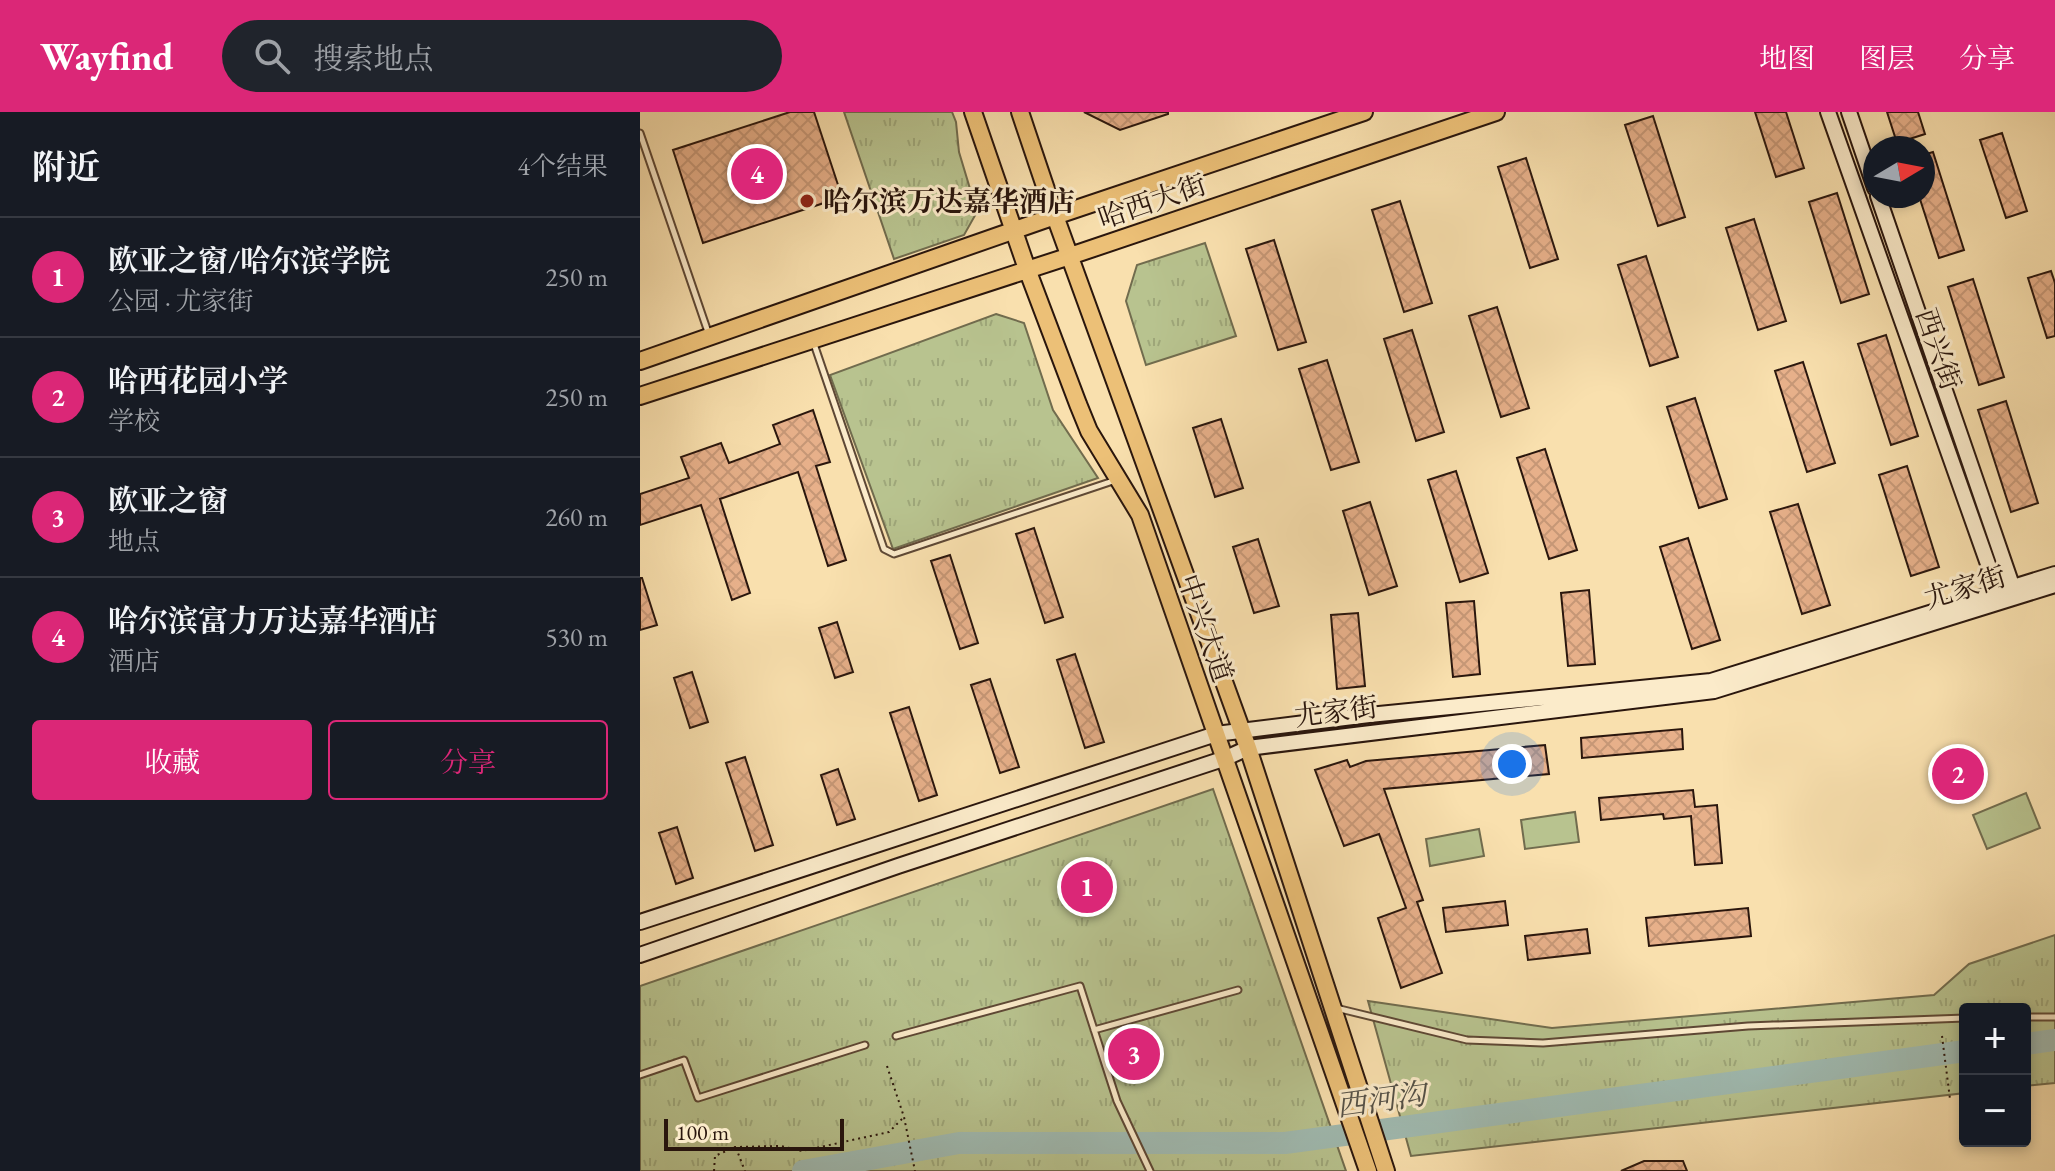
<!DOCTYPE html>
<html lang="zh">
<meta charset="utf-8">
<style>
body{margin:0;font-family:"EB Garamond","Noto Serif SC",serif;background:#20242c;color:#f1f3f6}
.controls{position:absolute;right:24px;bottom:24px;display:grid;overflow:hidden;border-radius:8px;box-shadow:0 4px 12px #0003}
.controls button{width:72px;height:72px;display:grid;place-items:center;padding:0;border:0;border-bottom:2px solid #363941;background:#171b24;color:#f1f3f6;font:40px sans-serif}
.compass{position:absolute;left:1223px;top:24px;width:72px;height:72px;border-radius:50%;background:#171b24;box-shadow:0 4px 12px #0003;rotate:80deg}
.scale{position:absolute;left:24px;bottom:20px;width:180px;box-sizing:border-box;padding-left:8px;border:4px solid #2a160d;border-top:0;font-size:22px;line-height:28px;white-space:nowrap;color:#2a160d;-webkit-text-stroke:6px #fbebca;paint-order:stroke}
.you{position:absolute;left:872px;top:652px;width:28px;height:28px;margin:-20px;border:6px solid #fff;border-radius:50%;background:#1a73e8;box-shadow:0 0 0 12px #1a73e833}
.badge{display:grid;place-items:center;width:52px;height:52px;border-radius:50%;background:#db2777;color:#fff;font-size:26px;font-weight:700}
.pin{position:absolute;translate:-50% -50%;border:4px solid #fff;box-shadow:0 2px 8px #0006}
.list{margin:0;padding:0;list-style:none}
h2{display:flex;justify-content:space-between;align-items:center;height:104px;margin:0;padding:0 32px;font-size:34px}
h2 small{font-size:26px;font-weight:400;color:#9ea1a6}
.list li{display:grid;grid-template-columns:52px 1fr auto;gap:24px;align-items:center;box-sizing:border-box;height:120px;padding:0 32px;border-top:2px solid #363941}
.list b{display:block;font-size:30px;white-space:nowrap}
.list p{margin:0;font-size:26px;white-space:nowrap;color:#9ea1a6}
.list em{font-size:26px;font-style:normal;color:#9ea1a6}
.actions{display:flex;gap:16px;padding:24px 32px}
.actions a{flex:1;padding:18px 0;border:2px solid #db2777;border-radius:8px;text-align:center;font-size:28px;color:#db2777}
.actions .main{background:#db2777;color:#fff}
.icon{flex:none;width:44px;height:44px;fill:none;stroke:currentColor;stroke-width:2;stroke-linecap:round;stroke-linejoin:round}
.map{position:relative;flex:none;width:1415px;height:1059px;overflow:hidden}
header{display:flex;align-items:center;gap:48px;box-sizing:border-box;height:112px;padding:0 40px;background:#db2777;color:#fff}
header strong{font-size:38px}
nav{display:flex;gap:44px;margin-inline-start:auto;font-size:28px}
.search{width:560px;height:72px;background:#20242c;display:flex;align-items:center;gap:20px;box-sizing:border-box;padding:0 28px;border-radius:44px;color:#9ea1a6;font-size:30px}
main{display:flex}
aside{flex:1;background:#171b24}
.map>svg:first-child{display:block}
</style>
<header>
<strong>Wayfind</strong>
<div class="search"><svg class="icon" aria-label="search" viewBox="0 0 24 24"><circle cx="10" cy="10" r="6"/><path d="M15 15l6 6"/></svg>搜索地点</div>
<nav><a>地图</a><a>图层</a><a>分享</a></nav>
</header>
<main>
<aside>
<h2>附近<small>4个结果</small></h2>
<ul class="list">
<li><span class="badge">1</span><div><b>欧亚之窗/哈尔滨学院</b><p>公园 · 尤家街</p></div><em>250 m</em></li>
<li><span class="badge">2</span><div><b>哈西花园小学</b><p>学校</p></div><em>250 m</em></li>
<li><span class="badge">3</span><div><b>欧亚之窗</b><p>地点</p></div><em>260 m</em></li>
<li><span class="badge">4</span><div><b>哈尔滨富力万达嘉华酒店</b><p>酒店</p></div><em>530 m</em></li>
</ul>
<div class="actions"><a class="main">收藏</a><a>分享</a></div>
</aside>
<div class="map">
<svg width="1415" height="1059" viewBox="0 0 1415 1059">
<defs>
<pattern id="park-tufts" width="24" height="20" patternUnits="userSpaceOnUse" patternTransform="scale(2)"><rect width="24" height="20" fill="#b8c38f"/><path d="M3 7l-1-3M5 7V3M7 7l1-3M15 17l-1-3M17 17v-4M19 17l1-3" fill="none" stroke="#9ea77a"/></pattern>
<pattern id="building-cross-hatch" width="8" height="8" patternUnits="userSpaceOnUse" patternTransform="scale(2)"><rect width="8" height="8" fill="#e7b08a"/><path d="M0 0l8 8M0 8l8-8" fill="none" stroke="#c69776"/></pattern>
</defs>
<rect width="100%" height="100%" fill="#f9e0ae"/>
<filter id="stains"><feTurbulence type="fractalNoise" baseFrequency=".0025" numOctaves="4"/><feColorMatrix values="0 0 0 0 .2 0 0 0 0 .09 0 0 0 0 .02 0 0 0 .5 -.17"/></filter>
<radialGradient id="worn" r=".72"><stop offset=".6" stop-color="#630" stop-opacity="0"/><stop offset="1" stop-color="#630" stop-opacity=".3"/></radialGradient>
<path fill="#b8c38f" stroke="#716c4e" stroke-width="2" d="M1386,681L1400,716L1347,737L1333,703Z
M935,700L939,730L885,737L881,708Z
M839,717L844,744L790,754L786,727Z"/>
<path fill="url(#park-tufts)" stroke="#716c4e" stroke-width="2" d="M204,0H312L316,10L319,40L337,100L324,123L254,147Z
M565,131L596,224L506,253L486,189L497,153Z
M356,202L384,211L413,298L458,366L253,437L190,263Z
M573,677L706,1059H0V874Z
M1415,823V971L1385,974V897H1325V981L771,1044L728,889L912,916L1294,883L1329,852Z"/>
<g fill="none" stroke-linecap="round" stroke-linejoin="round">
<path stroke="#a0bbb2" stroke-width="22" d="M1385,932L1415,928
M163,1059L319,1031H645L1325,939"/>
</g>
<path fill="url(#building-cross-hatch)" stroke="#2a160d" stroke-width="2" d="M150,0H174L202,85L63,131L33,38Z
M444,0H528V2L480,18Z
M1115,0H1146L1164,56L1136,65Z
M1247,0H1278L1285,22L1257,31Z
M1013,4L1045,105L1018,114L985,13Z
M1362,21L1387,99L1366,106L1340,28Z
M1293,40L1324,138L1299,146L1279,84H1283V43Z
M886,46L918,147L890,156L858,55Z
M1197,81L1229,182L1201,191L1169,90Z
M760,89L792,191L764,200L732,98Z
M1114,107L1146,209L1118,218L1086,116Z
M634,128L666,230L638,238L606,137Z
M1006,144L1038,245L1010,254L978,153Z
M1411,159L1415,171V224L1407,226L1388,166Z
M1333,167L1364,265L1339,273L1308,175Z
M857,195L889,296L861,305L829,204Z
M772,218L804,320L776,329L744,227Z
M1246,223L1278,324L1251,333L1218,232Z
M687,248L719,350L691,358L659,257Z
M1163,250L1195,351L1167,360L1135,259Z
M1055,286L1087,387L1059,396L1027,295Z
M1366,289L1398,391L1371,400L1338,298Z
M173,298L190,350L176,354L206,448L188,454L158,360L80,387L110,481L92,488L61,393L0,413V382L49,366L41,345L81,331L89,351L140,332L133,313Z
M581,307L603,376L575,385L553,316Z
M905,337L937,438L909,447L877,346Z
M1267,354L1299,455L1271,464L1239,363Z
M816,359L848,461L820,470L788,368Z
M730,390L757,474L729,483L703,399Z
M1158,392L1190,493L1162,502L1130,400Z
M394,416L423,505L405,511L376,422Z
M1048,426L1080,528L1052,537L1020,435Z
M618,427L639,494L614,501L593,435Z
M310,443L338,531L320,537L291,449Z
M0,466H2L17,513L0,518Z
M949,478L955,552L928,554L921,481Z
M834,489L840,562L813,565L806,491Z
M718,501L725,574L697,577L691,503Z
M197,510L213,560L195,566L179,516Z
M435,542L464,630L445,636L417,548Z
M52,560L68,610L50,616L34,566Z
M350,567L379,655L360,661L331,573Z
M269,595L297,683L279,689L250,601Z
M1042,617L1043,637L942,646L941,626Z
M905,633L909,662L744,677L783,788L777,790L802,861L761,876L738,806L766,796L739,722L704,734L675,658L707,648L710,655L726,649Z
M105,645L133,733L115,739L86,651Z
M198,657L215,707L197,713L181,663Z
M1053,678L1055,695L1077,693L1082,751L1055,753L1051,704L1024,707L1023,702L961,708L959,686Z
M37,715L53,766L36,772L19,721Z
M865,789L868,813L806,820L803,796Z
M1108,796L1111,824L1009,834L1006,806Z
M947,817L950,841L888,848L885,824Z
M1004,1049H1043L1047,1059H981Z"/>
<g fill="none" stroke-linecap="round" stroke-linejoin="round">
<defs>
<path id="lane" d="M0,21L68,220
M173,229L244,437L254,442L473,369
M696,896L827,928L903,931L1108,914L1325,906
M1385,905H1415
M454,918L598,878
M256,924L440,874L477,989L510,1059
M0,963L44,948L58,986L225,933"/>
<path id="secondary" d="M1188,0L1360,486
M1209,0L1235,76
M1238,84L1375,482
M0,810L576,622L729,603L1071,569L1415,462
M0,843L258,754L586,646L608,636L1074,579L1415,473"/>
<path id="primary" d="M333,0L387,157L438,292L449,319L500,403L728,1059
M380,0L415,104L608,636L746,1059
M0,249L415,104L724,0
M0,284L430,144L856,0"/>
</defs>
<use href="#lane" stroke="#5e4835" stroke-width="9"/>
<use href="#secondary" stroke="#2a160d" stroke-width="18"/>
<use href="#primary" stroke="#2a160d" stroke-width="20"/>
<path stroke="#2a160d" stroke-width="2" stroke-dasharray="2 4" stroke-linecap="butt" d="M1302,924L1310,987
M247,954L264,1005L275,1059
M96,1036L105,1059
M74,1059L75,1044L95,1035L141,1034L162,1039L249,1020L264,1005"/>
<use href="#lane" stroke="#fbebca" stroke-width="5"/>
<use href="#secondary" stroke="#fbebca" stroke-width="14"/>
<use href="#primary" stroke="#ecc077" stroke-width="16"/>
</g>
<circle fill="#8f2418" stroke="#fbebca" stroke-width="3" cx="167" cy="89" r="8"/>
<g text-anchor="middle" stroke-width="6" stroke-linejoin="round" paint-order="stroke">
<g font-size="28" font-weight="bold" fill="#2a160d" stroke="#fbebca" text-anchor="start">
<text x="183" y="99">哈尔滨万达嘉华酒店</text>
</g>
<g font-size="28" fill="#2a160d" stroke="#fbebca">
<text transform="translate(512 89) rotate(-19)" y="10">哈西大街</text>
<text transform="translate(1299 237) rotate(71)" y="10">西兴街</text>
<text transform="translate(1325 475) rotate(-17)" y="10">尤家街</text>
<text transform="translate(566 516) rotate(71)" y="10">中兴大道</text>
<text transform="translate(696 599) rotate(-7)" y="10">尤家街</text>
</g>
<g font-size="30" font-style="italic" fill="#535047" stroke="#fbebca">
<text transform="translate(741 988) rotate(-8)" y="10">西河沟</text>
</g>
</g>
<rect width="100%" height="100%" filter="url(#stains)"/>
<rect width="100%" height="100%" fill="url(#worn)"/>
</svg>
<div class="controls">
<button>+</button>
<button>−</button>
</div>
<svg class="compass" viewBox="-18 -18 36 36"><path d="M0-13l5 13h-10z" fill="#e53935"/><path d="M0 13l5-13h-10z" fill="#9ea1a6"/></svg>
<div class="scale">100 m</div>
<div class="you"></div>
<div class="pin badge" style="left:447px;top:775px">1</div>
<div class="pin badge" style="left:1318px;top:662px">2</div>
<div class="pin badge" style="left:494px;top:942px">3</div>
<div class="pin badge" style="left:117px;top:62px">4</div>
</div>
</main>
